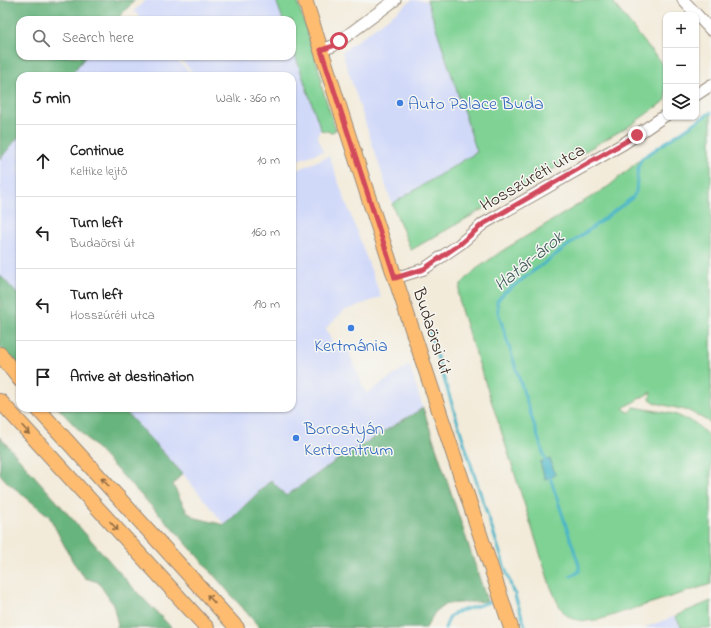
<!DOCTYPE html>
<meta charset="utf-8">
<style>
body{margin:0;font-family:"Indie Flower",sans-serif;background:#f6f6f6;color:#222}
.controls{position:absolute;right:12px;top:12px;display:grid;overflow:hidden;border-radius:8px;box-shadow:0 1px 3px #0004}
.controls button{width:36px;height:36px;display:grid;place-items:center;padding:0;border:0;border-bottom:1px solid #e0e0e0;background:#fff;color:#222;font:20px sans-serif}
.stop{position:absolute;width:12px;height:12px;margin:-9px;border:3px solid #d1495b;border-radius:50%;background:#fff}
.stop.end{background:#d1495b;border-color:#fff;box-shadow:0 1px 4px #0008}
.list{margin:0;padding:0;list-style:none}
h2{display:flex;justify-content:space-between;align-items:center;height:52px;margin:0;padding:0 16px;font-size:17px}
h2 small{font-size:13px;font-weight:400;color:#767676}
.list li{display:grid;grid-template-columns:26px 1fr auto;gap:12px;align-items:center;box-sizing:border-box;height:72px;padding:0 16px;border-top:1px solid #e0e0e0}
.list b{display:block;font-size:15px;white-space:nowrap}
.list p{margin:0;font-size:13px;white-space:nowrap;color:#767676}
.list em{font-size:13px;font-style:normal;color:#767676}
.icon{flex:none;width:22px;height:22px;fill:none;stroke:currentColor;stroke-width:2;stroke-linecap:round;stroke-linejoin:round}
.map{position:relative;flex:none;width:711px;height:628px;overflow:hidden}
.search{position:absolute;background:#fff;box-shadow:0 1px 3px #0004;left:16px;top:16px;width:280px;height:44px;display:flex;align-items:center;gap:10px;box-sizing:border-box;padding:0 14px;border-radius:12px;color:#767676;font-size:15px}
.panel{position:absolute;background:#fff;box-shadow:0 1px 3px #0004;left:16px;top:72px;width:280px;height:340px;border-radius:12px}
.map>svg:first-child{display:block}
</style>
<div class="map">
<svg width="711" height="628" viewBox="0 0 711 628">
<rect width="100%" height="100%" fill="#f6f6f2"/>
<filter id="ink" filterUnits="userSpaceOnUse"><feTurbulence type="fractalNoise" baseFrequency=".025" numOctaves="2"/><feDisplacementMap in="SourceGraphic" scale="8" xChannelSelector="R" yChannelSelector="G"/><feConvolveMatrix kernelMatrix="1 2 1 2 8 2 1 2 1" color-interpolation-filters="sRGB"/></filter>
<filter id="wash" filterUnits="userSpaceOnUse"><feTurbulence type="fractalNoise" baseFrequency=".012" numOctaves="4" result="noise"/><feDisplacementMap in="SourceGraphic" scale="16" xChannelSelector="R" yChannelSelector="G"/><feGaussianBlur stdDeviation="0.9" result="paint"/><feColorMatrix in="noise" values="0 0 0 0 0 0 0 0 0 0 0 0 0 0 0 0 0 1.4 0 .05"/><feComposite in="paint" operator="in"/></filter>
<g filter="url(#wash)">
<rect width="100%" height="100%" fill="#f3ebda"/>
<path fill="#d1d9f9" d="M146,0H276L283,20H142L134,11Z
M412,0L428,1L478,152L392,204L342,52Z
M292,46L321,130L317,134L323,151L292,162V76H196L177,56H292Z
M86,56H172L194,76H70Z
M20,135V297L0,275V159Z
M329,156L381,297L344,311L326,328L335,349L346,345L366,394L409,365L423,408L337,460L286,496L271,480L225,525L182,473L122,408H292V172Z
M675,616L682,628H644Z"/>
<path fill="#7fd294" stroke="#5d7e59" d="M276,0H297L322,80L321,85L336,130L332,132L321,130L292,46V20H283Z
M427,0H612L615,3L614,4L666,69V100L631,125L411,250L392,204L477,152Z
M711,112V423L689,411L656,403L650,399L651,392L623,408L629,413L630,411L634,407L674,414L695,423L711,438L708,444L711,445V584L598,620C565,624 562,613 550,585L499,424L461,310L458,294L461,284L475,270L502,251L609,186L641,159Z
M711,601V628H682L675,616Z"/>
<path fill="#67b47e" stroke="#516f4e" d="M0,0H135L116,20H20V56H86L70,76H20V135L0,159Z
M0,275L20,297V368L0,347Z
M58,408H122L182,473L173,485L187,512L196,518L225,525L271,480L286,496L337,460L423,408L487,601L446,604L435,612L426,628H260L178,534Z
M0,437L135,590L172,628H116L118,625L113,604L98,582L85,578L73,562L49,516L7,482L0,474Z"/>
<path fill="#4ab5c8" stroke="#427073" d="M550,459L555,475L545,479L540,462Z"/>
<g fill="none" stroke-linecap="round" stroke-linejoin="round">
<path stroke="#4ab5c8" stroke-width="3" d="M429,331L473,471L513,592L516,594L515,596L526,628
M546,462L498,312L497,301L504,293L632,198L636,192L638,168L641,159L711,112
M549,474L579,565V572L571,576
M445,628L450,616L457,612L490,602"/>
</g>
</g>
<g filter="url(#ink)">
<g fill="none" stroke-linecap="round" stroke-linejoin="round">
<defs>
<path id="minor" d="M683,0L711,30
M321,50L333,46L395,0
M696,95L711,85
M395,278L424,269L460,244L483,224L623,144L666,115"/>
<path id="major" d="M305,0L368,196L511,628
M0,354L20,380
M0,401L207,628
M37,408L237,628"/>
</defs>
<use href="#minor" stroke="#978a7c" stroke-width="13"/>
<use href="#major" stroke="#978a7c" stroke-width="16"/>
<use href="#minor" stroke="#fff" stroke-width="11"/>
<use href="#major" stroke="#febc70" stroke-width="14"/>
</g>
<defs><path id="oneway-shaft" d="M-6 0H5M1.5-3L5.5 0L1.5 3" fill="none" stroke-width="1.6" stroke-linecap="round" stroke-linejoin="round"/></defs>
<g stroke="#936c43">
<use href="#oneway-shaft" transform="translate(26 430) rotate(48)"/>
<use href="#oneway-shaft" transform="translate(105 482) rotate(-132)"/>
<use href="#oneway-shaft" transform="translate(114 526) rotate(48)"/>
<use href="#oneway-shaft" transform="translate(211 599) rotate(-132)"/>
</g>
</g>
<g fill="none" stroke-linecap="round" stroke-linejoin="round" filter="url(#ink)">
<path stroke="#d1495b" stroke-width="5" d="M339,41L333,46L321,50L395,278L424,269L460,244L483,224L637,135"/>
</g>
<g fill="#3f7fe0" stroke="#f6f6f2" stroke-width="1.5">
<circle cx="400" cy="103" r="4"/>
<circle cx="351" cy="328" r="4"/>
<circle cx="296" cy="438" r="4"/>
</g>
<g text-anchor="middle" stroke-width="3" stroke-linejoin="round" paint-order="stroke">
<g font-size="18" fill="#366cbe" stroke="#f6f6f2" text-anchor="start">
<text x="408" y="109">Auto Palace Buda</text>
<text x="351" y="351" text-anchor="middle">Kertmánia</text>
<text x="304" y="434">Borostyán<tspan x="304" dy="21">Kertcentrum</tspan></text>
</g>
<g font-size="18" fill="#3b2a1e" stroke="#f6f6f2">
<text transform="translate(532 177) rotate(-30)" y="6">Hosszúréti utca</text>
<text transform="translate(433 331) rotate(72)" y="6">Budaörsi út</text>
</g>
<g font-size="19" font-style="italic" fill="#405b5a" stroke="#f6f6f2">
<text transform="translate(528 260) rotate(-39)" y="7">Határ-árok</text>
</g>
</g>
</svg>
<div class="controls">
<button>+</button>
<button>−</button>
<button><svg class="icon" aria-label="layers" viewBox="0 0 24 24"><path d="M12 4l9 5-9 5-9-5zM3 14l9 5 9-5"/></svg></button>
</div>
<div class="stop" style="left:339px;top:41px"></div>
<div class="stop end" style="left:637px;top:135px"></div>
<div class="search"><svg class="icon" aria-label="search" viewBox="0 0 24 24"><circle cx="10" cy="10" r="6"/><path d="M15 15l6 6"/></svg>Search here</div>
<section class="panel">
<h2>5 min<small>Walk · 360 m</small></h2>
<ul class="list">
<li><svg class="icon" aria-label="ahead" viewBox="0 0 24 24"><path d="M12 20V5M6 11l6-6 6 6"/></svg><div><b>Continue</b><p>Keltike lejtő</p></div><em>10 m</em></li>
<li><svg class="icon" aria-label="left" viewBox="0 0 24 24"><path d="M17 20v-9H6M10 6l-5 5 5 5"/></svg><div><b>Turn left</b><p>Budaörsi út</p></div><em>160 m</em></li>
<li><svg class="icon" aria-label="left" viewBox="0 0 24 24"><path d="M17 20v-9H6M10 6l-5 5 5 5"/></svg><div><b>Turn left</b><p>Hosszúréti utca</p></div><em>190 m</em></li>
<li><svg class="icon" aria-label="arrive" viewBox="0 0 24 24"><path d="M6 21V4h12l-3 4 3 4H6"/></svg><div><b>Arrive at destination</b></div></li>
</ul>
</section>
</div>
